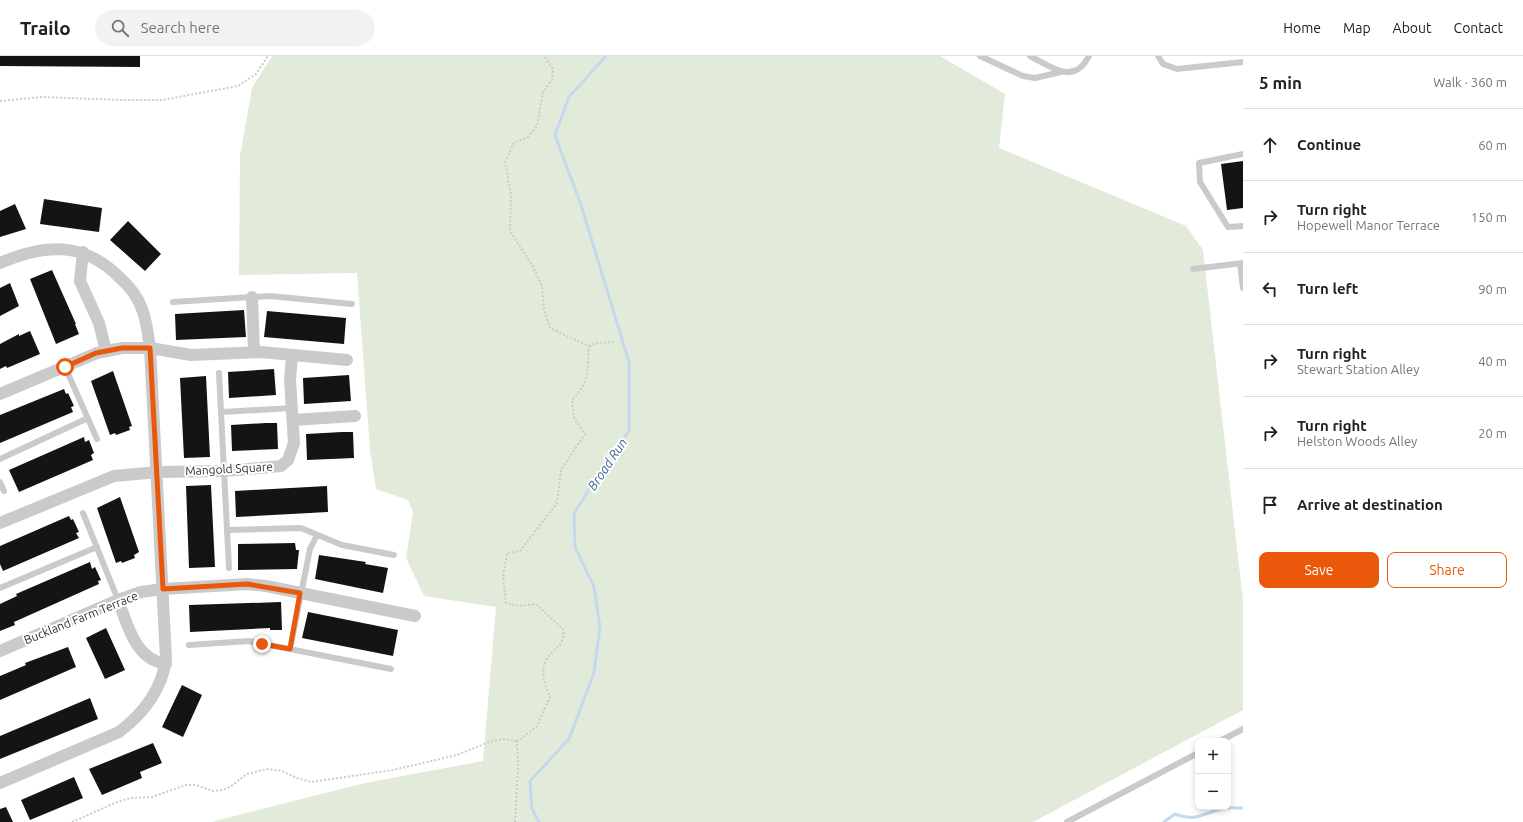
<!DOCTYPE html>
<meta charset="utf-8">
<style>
body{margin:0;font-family:Ubuntu,sans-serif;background:#f2f2f2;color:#202124}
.controls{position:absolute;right:12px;bottom:12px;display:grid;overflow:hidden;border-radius:8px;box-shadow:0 2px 6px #0003}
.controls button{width:36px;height:36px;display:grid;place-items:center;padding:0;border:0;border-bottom:1px solid #e0e0e0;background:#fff;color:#202124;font:20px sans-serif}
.stop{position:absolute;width:12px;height:12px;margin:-9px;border:3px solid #ea580c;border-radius:50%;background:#fff}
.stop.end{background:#ea580c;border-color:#fff;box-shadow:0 1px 4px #0008}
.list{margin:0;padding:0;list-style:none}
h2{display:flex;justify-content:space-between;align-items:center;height:52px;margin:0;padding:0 16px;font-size:17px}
h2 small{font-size:13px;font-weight:400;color:#757577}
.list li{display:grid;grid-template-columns:26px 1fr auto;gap:12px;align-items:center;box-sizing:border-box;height:72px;padding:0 16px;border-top:1px solid #e0e0e0}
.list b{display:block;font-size:15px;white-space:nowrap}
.list p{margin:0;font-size:13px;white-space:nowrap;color:#757577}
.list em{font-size:13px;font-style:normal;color:#757577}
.actions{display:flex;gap:8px;padding:12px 16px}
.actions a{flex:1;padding:9px 0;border:1px solid #ea580c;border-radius:8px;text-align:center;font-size:14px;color:#ea580c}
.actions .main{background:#ea580c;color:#fff}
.icon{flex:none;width:22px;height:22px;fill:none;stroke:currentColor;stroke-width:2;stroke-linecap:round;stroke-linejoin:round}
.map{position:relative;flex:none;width:1243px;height:766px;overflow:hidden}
header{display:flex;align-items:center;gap:24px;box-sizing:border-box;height:56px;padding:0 20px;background:#fff;border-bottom:1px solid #e0e0e0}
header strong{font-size:19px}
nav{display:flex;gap:22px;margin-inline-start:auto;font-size:14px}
.search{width:280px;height:36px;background:#f2f2f2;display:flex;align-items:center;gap:10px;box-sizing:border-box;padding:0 14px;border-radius:22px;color:#757577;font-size:15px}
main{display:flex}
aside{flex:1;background:#fff}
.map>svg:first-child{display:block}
</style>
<header>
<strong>Trailo</strong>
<div class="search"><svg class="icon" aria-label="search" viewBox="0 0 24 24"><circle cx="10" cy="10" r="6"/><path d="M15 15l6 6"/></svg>Search here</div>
<nav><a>Home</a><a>Map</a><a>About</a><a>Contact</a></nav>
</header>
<main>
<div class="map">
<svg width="1243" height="766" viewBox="0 0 1243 766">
<rect width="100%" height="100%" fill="#fff"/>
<path fill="#e2ebda" d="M272,0H940L1005,38L999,92L1186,170L1203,194L1243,545V654L1033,766H211L365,727L483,705L496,551L424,540L406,502L413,456L408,444L376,433L370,394L357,217L239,219L240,100L252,32Z"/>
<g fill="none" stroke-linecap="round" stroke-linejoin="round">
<path stroke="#c6d9eb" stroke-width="3" d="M539,766L532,753L530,725L569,683L594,617L600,571L594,531L575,491L574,458L598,418L629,375V306L581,149L555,79L569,41L606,0
M1164,766L1175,758C1196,766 1202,758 1221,753C1228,751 1236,752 1243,752"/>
</g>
<path fill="#141414" d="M0,0H140V11L0,10Z
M1243,105V152L1227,154L1221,108Z
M44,143L102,152L99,176L40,168Z
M15,148L26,173L0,181V155Z
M128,165L161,198L145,215L110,184Z
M52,214L76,268H75L79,278L56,288L30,223Z
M10,227L19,250L0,260V232Z
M244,254L246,281L176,284L175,258Z
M267,255L346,262L344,288L264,281Z
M30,275L40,298L7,312L6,310L0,313V288L19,278V280Z
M274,313L276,339L229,342L228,316Z
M113,315L132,370L129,371L130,374L116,379L115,377L110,379L91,325Z
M349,319L351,345L304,348L303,322Z
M206,320L210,401L184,402L180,322Z
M64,333L66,338L68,337L74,350L71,351L73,356L0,387V359Z
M266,367H277L278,393L232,395L231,369Z
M342,376H353L354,402L307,404L306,378Z
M84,381L85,386L89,384L94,397L91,399L93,404L19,436L9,414Z
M211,429L215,511L189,512L186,430Z
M327,430L328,456L236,461L235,435Z
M120,441L139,496L134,499L135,502L122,507L121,505L116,507L97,452Z
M69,460L71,464L73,463L79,476L76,477L79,482L3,515L0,508V490Z
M295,487L296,494H299L297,513L238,514V488Z
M319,499L366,506L365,508L388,512L383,537L315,523Z
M90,506L92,513L95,511L101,524L98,525L99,528L14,566L15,569L0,575V548L17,540L16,538Z
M281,546L282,574H270V572L190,576L189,549Z
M308,556L398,574L393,600L302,582Z
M106,572L125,614L105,623L86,582Z
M68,591L76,611L0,644V620L26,609L25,607Z
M182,629L202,639L183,681L162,671Z
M90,642L98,663L0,703V680Z
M153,687L162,707L140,716L142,722L102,739L89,713Z
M74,721L83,742L30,764L21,744Z
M6,751L13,766H0V753Z"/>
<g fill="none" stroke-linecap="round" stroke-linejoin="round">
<path stroke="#cacaca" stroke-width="2" stroke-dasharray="2 2" stroke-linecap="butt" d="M0,45L42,41L122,44H162L238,30L256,18L268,0
M589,290L597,287L614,286
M72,766L117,746L131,742L152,741L186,729H196L213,735L222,734L230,731L247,718L267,713L282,715L297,722L311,726L393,714L457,699L492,685L504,683L518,685
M515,766L518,712L517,686L537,670L550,641C545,631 540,616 546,605C553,590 563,594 564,574L536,548L519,550L506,547L503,521L507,497L520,495L557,447L561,414L585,378L574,362L572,344C590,326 587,314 589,290L550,272L544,253L542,230L532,209L510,175L511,138L505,106L514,87L528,81L537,70L543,36L552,24L553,13L544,0"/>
<path stroke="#cacaca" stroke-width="6" d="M980,0L1023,20L1035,22L1061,16
M1030,0C1051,11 1074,30 1089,0
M1158,0L1163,8L1177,13L1243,6
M1243,98L1199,107L1200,126L1228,171L1243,170
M1240,208L1243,232
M1193,213L1243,207
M173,246L270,240L352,248
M65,311L97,383
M219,317L229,512
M222,356L292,352
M0,403L88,362
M0,426L4,435
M83,457L118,544
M228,474L301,472L342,489L394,499
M0,532L97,491
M189,589L249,585L391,613
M290,593L310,493L317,479
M1220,685L1243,673
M1067,766L1198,697"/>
<path stroke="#cacaca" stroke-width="12" d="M83,196L80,225L99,267L106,295
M0,207C44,188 83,185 119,221C128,229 138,241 142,253C147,266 148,279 150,292L166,603C162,634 144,657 119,676L0,727
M252,241L254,296
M0,338L97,297L122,292H150L191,299L261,296L347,304
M293,364L355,360
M0,467L114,420L158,416L225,415L281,410L288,404L294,387L290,324L292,299
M118,544C128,570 135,603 166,608
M0,595L118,544L141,536L163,533L247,528L266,530L415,560"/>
</g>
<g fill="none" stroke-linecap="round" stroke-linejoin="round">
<path stroke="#ea580c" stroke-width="5" d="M65,311L96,297L122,292H150L163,533L247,528L300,537L290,593L262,588"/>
</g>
<g text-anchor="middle" stroke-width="4" stroke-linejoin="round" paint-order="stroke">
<g font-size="12" fill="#2d2d2d" stroke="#fff">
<text transform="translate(229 413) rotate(-3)" y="4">Mangold Square</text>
<text transform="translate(81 562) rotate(-22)" y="4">Buckland Farm Terrace</text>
</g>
<g font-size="13" font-style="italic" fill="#3b678f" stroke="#fff">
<text transform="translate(607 408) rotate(-56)" y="5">Broad Run</text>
</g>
</g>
</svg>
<div class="controls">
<button>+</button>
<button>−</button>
</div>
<div class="stop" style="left:65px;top:311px"></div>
<div class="stop end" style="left:262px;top:588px"></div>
</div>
<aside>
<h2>5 min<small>Walk · 360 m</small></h2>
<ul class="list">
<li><svg class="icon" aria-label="ahead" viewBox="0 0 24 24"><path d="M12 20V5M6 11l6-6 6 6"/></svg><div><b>Continue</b></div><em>60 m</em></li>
<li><svg class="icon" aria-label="right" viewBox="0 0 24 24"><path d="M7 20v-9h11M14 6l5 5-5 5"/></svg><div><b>Turn right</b><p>Hopewell Manor Terrace</p></div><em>150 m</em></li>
<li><svg class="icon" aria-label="left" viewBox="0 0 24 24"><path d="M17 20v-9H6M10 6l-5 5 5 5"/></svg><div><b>Turn left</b></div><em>90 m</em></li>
<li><svg class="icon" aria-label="right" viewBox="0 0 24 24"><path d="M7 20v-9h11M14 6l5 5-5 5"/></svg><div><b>Turn right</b><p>Stewart Station Alley</p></div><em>40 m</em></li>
<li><svg class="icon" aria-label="right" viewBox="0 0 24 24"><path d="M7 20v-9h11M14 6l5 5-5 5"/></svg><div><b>Turn right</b><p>Helston Woods Alley</p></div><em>20 m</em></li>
<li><svg class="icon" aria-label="arrive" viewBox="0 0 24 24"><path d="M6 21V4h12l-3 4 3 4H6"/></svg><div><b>Arrive at destination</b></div></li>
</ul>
<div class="actions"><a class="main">Save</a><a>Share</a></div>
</aside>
</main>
